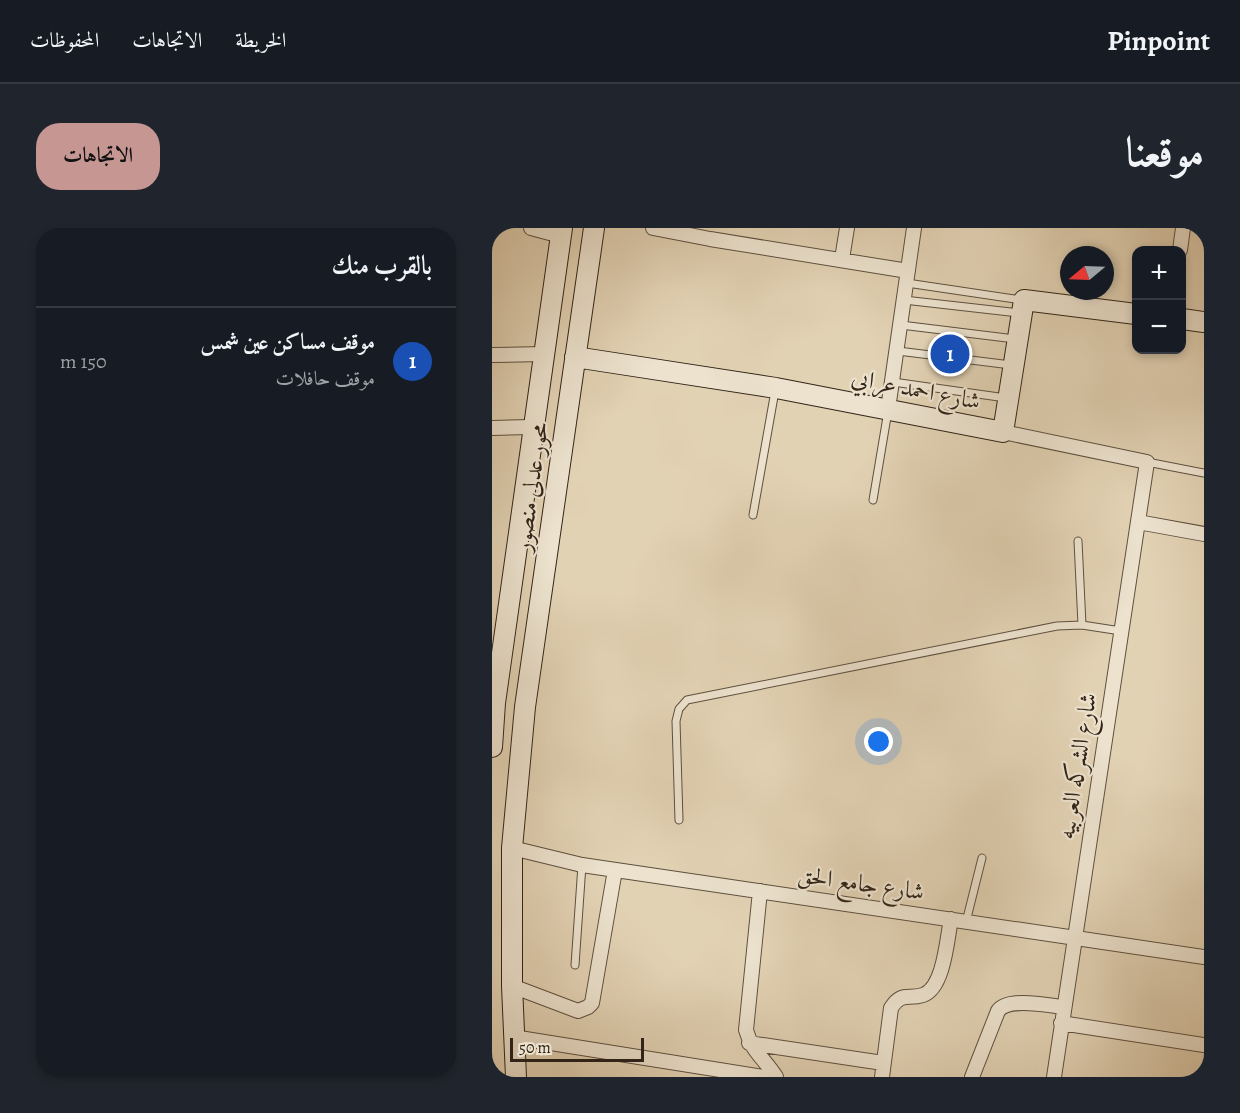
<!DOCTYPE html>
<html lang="ar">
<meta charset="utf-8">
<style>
body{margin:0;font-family:Alegreya,Amiri,serif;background:#20242c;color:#f1f3f6;direction:rtl}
.controls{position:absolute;right:18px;top:18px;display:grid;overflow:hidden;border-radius:12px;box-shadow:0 3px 9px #0003}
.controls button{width:54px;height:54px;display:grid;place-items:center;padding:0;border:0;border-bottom:2px solid #363941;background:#171b24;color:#f1f3f6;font:30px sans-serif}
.compass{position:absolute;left:568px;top:18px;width:54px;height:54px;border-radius:50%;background:#171b24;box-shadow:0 3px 9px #0003;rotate:251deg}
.scale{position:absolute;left:18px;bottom:15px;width:134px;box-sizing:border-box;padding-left:6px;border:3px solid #322518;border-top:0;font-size:16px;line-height:21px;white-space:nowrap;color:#322518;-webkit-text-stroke:4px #ece2ce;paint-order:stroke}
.you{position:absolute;left:387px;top:514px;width:21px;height:21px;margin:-15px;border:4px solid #fff;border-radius:50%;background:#1a73e8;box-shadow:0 0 0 9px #1a73e833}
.badge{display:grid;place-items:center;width:39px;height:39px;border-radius:50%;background:#c59692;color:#fff;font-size:20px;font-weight:700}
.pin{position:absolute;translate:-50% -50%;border:3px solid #fff;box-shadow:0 2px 6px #0006}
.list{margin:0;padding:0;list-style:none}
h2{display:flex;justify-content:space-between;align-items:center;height:78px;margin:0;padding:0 24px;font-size:26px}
h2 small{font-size:20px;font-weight:400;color:#9ea1a6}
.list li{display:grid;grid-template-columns:39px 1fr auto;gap:18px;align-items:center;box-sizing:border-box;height:108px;padding:0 24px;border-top:2px solid #363941}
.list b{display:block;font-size:22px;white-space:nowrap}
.list p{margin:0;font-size:20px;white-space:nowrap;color:#9ea1a6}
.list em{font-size:20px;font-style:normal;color:#9ea1a6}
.map{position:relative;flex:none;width:712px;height:849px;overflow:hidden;direction:ltr;border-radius:24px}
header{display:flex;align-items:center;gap:36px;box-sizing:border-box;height:84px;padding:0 30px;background:#171b24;border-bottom:2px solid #363941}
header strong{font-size:28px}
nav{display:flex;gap:33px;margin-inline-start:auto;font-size:21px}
.intro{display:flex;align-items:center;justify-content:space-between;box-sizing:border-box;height:144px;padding:0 36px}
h1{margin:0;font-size:42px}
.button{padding:15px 27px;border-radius:24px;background:#c59692;color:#111;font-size:21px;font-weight:700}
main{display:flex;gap:36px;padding:0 36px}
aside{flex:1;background:#171b24;border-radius:24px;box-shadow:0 3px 9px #0003}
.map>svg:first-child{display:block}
</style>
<header>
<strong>Pinpoint</strong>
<nav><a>الخريطة</a><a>الاتجاهات</a><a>المحفوظات</a></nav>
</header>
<div class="intro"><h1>موقعنا</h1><a class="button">الاتجاهات</a></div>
<main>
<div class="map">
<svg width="712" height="849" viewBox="0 0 712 849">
<rect width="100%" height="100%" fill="#e2d2b4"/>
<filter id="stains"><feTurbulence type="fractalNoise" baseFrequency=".00333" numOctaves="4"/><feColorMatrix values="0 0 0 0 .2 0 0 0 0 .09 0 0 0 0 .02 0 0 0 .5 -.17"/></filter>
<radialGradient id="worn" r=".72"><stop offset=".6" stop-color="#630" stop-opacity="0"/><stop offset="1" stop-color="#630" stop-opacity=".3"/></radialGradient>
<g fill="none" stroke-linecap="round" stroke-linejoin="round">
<defs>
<path id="lane" d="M415,55L529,72
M412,72L527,85
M409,97L523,111
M406,123L519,137
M401,154L514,170
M655,234L712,245
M381,272L396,183
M261,287L283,163
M586,313L590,397
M187,592L184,493L187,481L195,472L565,398L590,397L629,403
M474,694L490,630
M83,737L90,637"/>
<path id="street" d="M39,0L69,8
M161,0L218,11L416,43
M688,22L691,0
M350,31L355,0
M0,127L52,126
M396,181L422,0
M0,200L41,199
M511,204L655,234L562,849
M646,294L712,306
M20,620L90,637L712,729
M268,663L254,802C260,824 273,831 284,849
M20,758L86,783L96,779L100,775L123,642
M569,795L712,817
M21,809L272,849
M257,815L391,835
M390,849L399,780C410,763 416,772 431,767C452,760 455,711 459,691
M480,849L506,783C516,769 554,777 571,779"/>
<path id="secondary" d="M690,91L712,94
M83,129L284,160L511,204L532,72L644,86
M0,519L3,475L70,0
M24,849L20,758V620L33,479L102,0"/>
</defs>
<use href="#lane" stroke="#5e503f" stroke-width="9"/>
<use href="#street" stroke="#5e503f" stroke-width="16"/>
<use href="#secondary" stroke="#322518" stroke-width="22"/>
<use href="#lane" stroke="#ece2ce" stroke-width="7"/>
<use href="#street" stroke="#ece2ce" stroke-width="14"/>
<use href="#secondary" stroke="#ece2ce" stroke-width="20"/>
</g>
<g text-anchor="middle" stroke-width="4.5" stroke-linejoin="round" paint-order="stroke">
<g font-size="24" fill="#322518" stroke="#ece2ce">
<text transform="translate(424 161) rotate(11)" y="8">شارع احمد عرابي</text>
<text transform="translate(39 259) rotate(-82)" y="8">محور عدلى منصور</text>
<text transform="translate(585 538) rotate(-81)" y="8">شارع الشركه العربيه</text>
<text transform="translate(369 655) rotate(8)" y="8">شارع جامع الحق</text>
</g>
</g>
<rect width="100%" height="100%" filter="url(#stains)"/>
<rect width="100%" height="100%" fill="url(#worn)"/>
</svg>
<div class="controls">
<button>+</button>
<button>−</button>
</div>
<svg class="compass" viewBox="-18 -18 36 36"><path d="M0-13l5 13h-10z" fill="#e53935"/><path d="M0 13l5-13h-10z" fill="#9ea1a6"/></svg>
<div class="scale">50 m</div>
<div class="you"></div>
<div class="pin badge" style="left:458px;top:126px;background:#1a4fb4">1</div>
</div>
<aside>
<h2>بالقرب منك<small></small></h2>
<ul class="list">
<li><span class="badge" style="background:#1a4fb4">1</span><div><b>موقف مساكن عين شمس</b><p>موقف حافلات</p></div><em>150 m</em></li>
</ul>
</aside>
</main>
